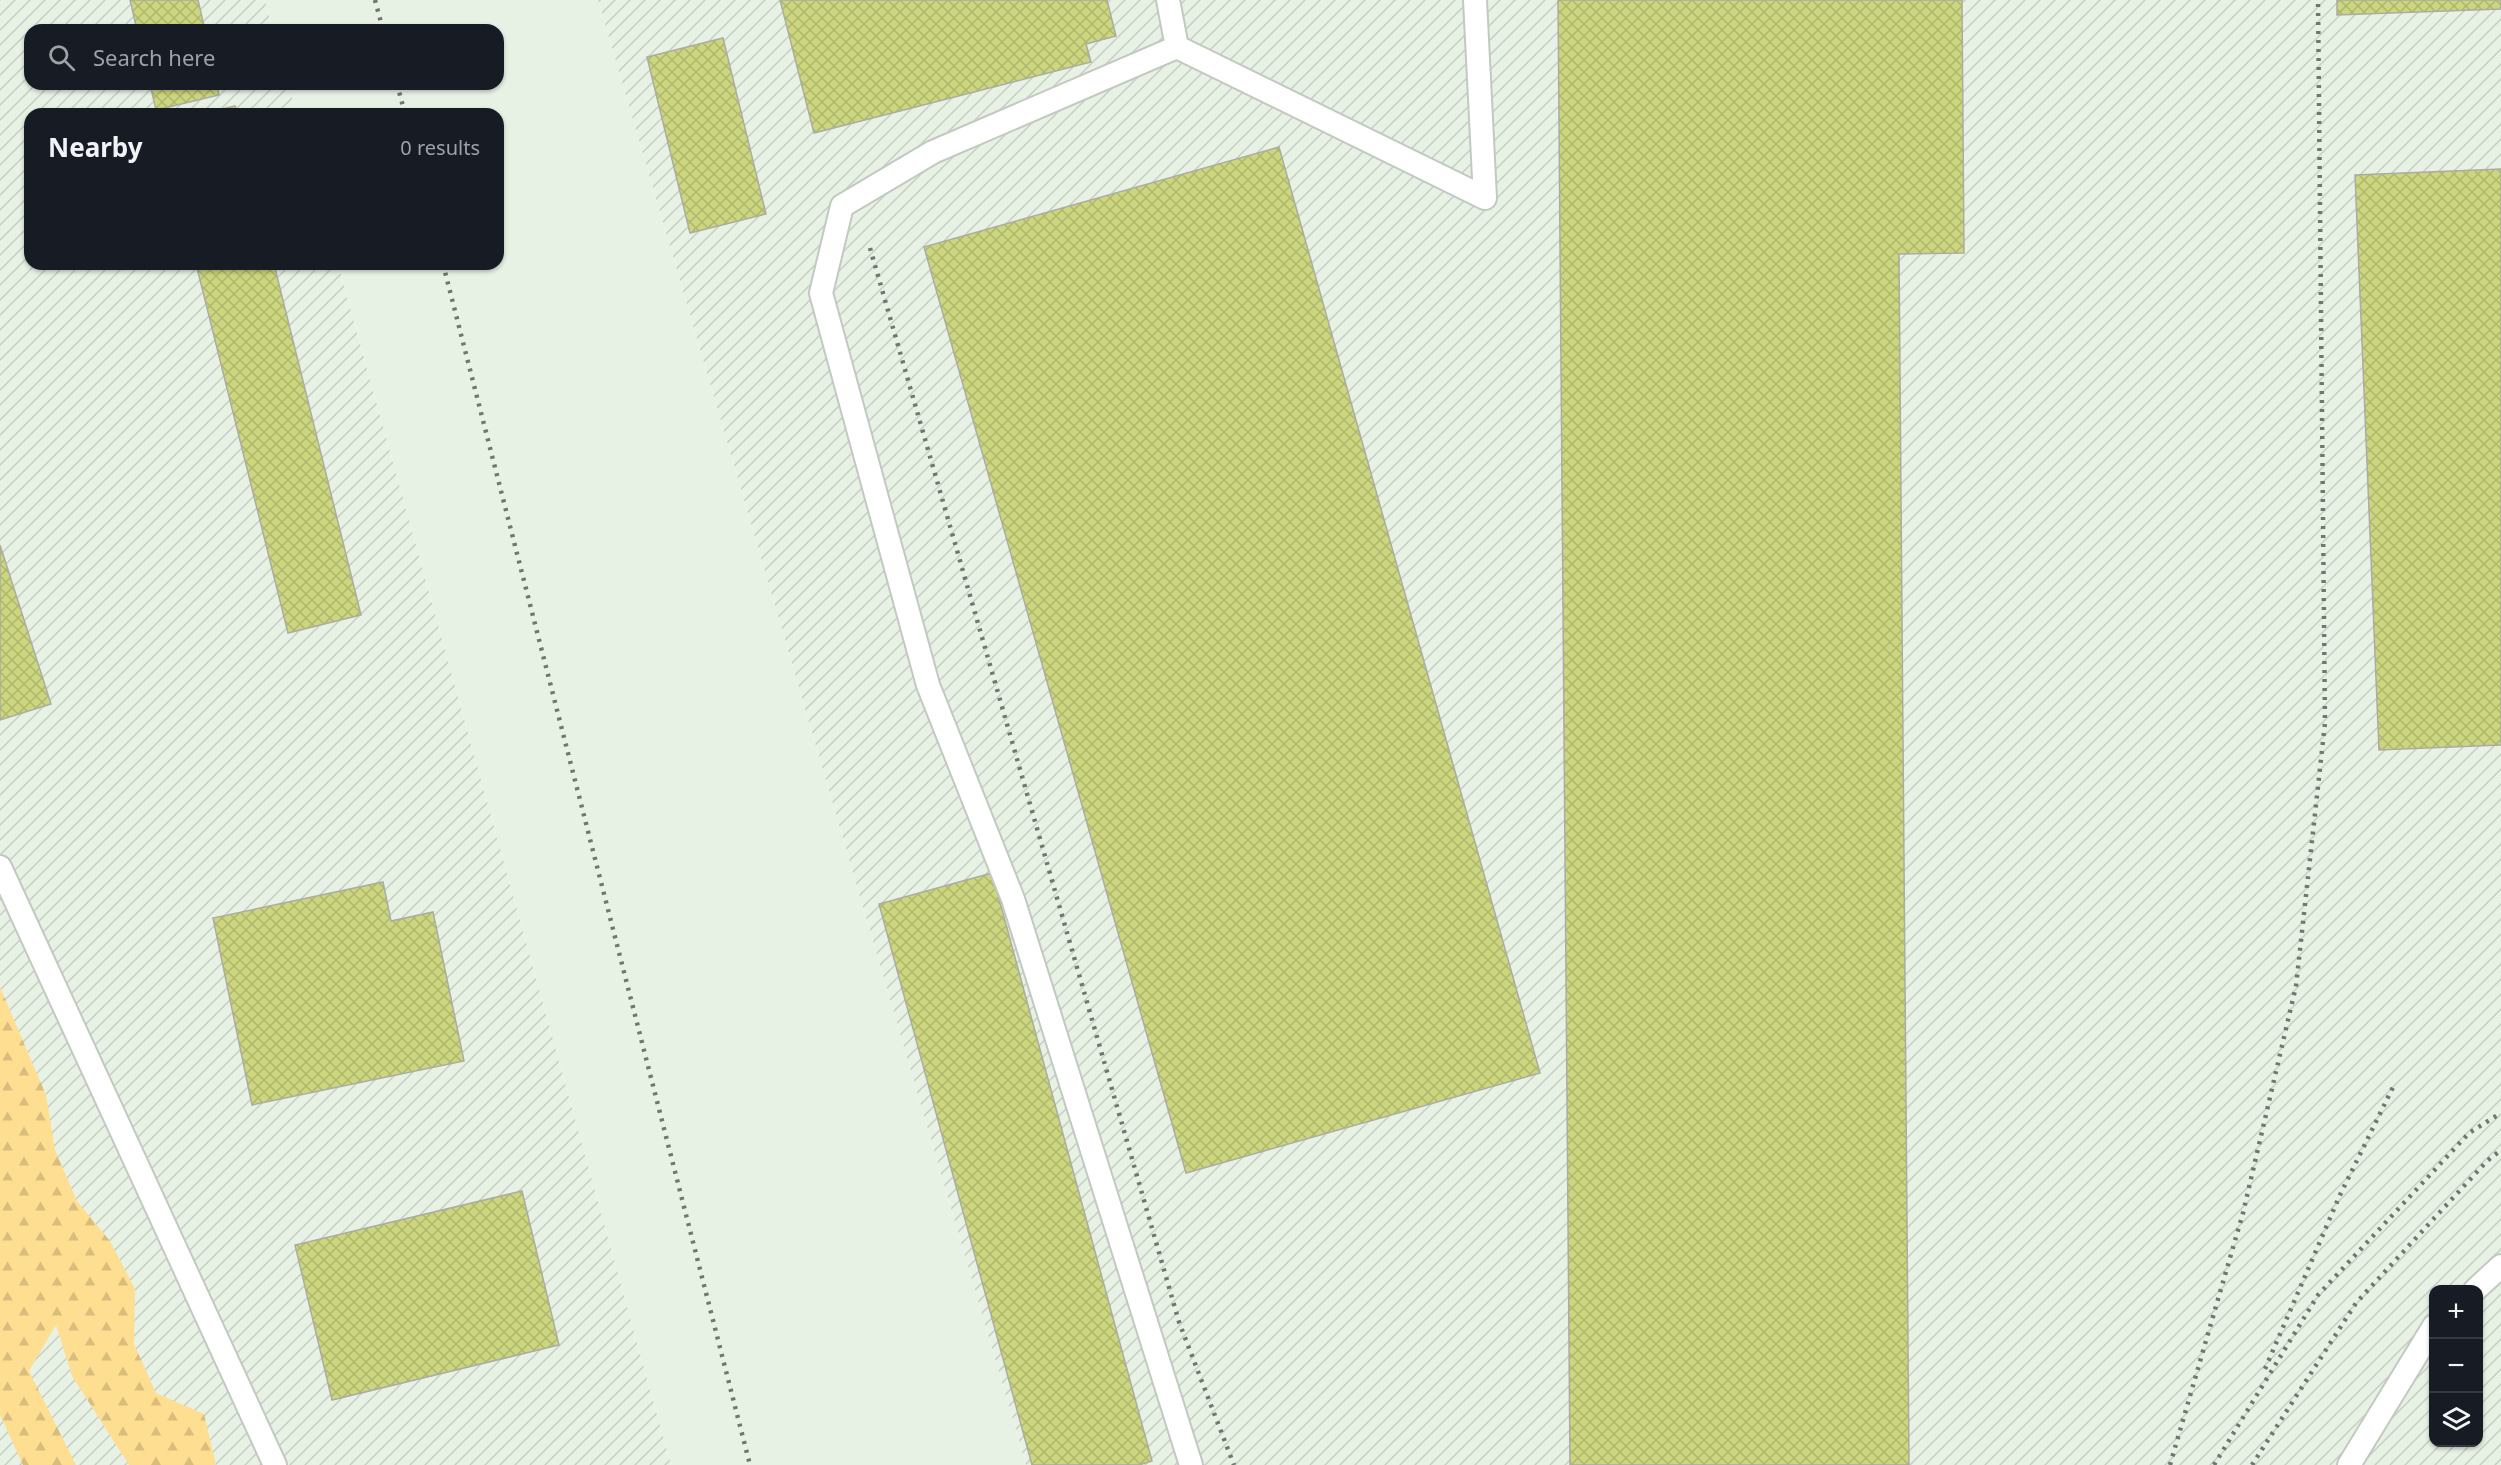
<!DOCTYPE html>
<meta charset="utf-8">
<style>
body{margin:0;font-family:"Noto Sans",sans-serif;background:#20242c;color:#f1f3f6}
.controls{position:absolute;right:18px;bottom:18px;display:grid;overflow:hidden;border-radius:12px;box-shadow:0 2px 4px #0004}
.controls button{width:54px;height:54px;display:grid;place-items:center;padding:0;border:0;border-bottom:2px solid #363941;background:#171b24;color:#f1f3f6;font:30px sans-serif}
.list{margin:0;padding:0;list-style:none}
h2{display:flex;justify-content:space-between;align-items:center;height:78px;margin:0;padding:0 24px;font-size:26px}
h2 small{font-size:20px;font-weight:400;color:#9ea1a6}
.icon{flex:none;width:33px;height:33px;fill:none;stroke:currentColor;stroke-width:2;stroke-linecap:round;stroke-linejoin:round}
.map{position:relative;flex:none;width:2501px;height:1465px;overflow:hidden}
.search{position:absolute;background:#171b24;box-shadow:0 2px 4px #0004;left:24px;top:24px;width:480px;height:66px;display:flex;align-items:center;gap:15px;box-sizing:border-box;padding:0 21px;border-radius:18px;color:#9ea1a6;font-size:22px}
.panel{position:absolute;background:#171b24;box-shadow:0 2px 4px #0004;left:24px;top:108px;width:480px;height:162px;border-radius:18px}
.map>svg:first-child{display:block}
</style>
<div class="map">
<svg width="2501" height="1465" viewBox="0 0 2501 1465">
<defs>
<pattern id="industrial-furrows" width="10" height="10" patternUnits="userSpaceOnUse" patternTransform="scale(1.5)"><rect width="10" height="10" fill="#e7f2e5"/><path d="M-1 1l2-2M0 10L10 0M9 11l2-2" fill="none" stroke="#c5cec3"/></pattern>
<pattern id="forest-firs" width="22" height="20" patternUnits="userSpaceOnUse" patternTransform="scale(1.5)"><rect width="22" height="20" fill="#fede91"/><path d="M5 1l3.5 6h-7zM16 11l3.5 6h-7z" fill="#d8bd7c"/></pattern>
<pattern id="building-cross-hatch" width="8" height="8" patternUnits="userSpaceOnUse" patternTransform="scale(1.5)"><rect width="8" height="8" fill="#ccd67e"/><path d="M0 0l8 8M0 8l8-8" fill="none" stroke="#aeb76c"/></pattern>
</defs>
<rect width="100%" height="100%" fill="#f7fdf5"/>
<path fill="#e7f2e5" d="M265,0H598L1026,1465H671L338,264H498V114H297L288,84H498V30H273Z"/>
<path fill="url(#industrial-furrows)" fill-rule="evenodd" d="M0,0H265L273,30H30V84H288L297,114H30V264H338L671,1465H0Z
M598,0H2501V1465H1026ZM2434,1290H2478V1442H2434Z"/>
<path fill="url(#forest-firs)" d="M0,987L46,1095L55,1150L77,1201L110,1241L135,1289L134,1344L156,1393L204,1414L216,1465H129L72,1376L56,1325L29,1371L76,1465H23L0,1415Z"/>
<path fill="url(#building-cross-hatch)" stroke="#abaca4" stroke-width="1.5" d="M130,0H198L205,30H137Z
M780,0H1107L1116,36L1086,44L1091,62L814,133Z
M1558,0H1962L1964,253L1899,254L1909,1465H1570Z
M2337,0H2501V9L2337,15Z
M723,38L766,214L690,233L647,57Z
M150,84H217L219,95L156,110Z
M235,106L237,114H202Z
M1279,147L1540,1073L1186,1173L924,247Z
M2501,169V745L2379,750L2355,175Z
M196,264H274L361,615L288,633Z
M0,545L51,704L0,720Z
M992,873L1152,1461L1139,1465H1032L879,904Z
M383,882L391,921L433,912L464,1061L252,1105L213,918Z
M522,1191L559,1345L332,1400L295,1245Z"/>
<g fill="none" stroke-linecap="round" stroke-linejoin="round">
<defs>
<path id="service" d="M1168,0L1177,47L1485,198L1475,0
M1177,47L933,152L842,206L821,293L928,685L1013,899L1191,1465
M0,867L275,1465
M2475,1290L2501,1266
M2349,1465L2434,1326"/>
</defs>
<use href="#service" stroke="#c3c9c2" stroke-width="26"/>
<use href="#service" stroke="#fff" stroke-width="22"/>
<path stroke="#727671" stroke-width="4.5" stroke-dasharray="3 6" stroke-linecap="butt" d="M375,0L383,30
M397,84L405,114
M870,248L1179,1322L1234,1465
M443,264L750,1465
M2265,1369L2340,1195L2395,1083
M2170,1465L2243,1213L2296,986L2325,723L2318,0
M2214,1465L2318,1295L2469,1133L2501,1113
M2252,1465L2356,1303L2487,1161L2501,1150"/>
</g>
</svg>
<div class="controls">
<button>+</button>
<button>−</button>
<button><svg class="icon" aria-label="layers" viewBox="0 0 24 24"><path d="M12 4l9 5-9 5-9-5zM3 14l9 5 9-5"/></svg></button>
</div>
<div class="search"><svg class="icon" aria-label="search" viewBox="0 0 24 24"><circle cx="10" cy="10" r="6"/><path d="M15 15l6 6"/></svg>Search here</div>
<section class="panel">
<h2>Nearby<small>0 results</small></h2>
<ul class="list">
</ul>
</section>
</div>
